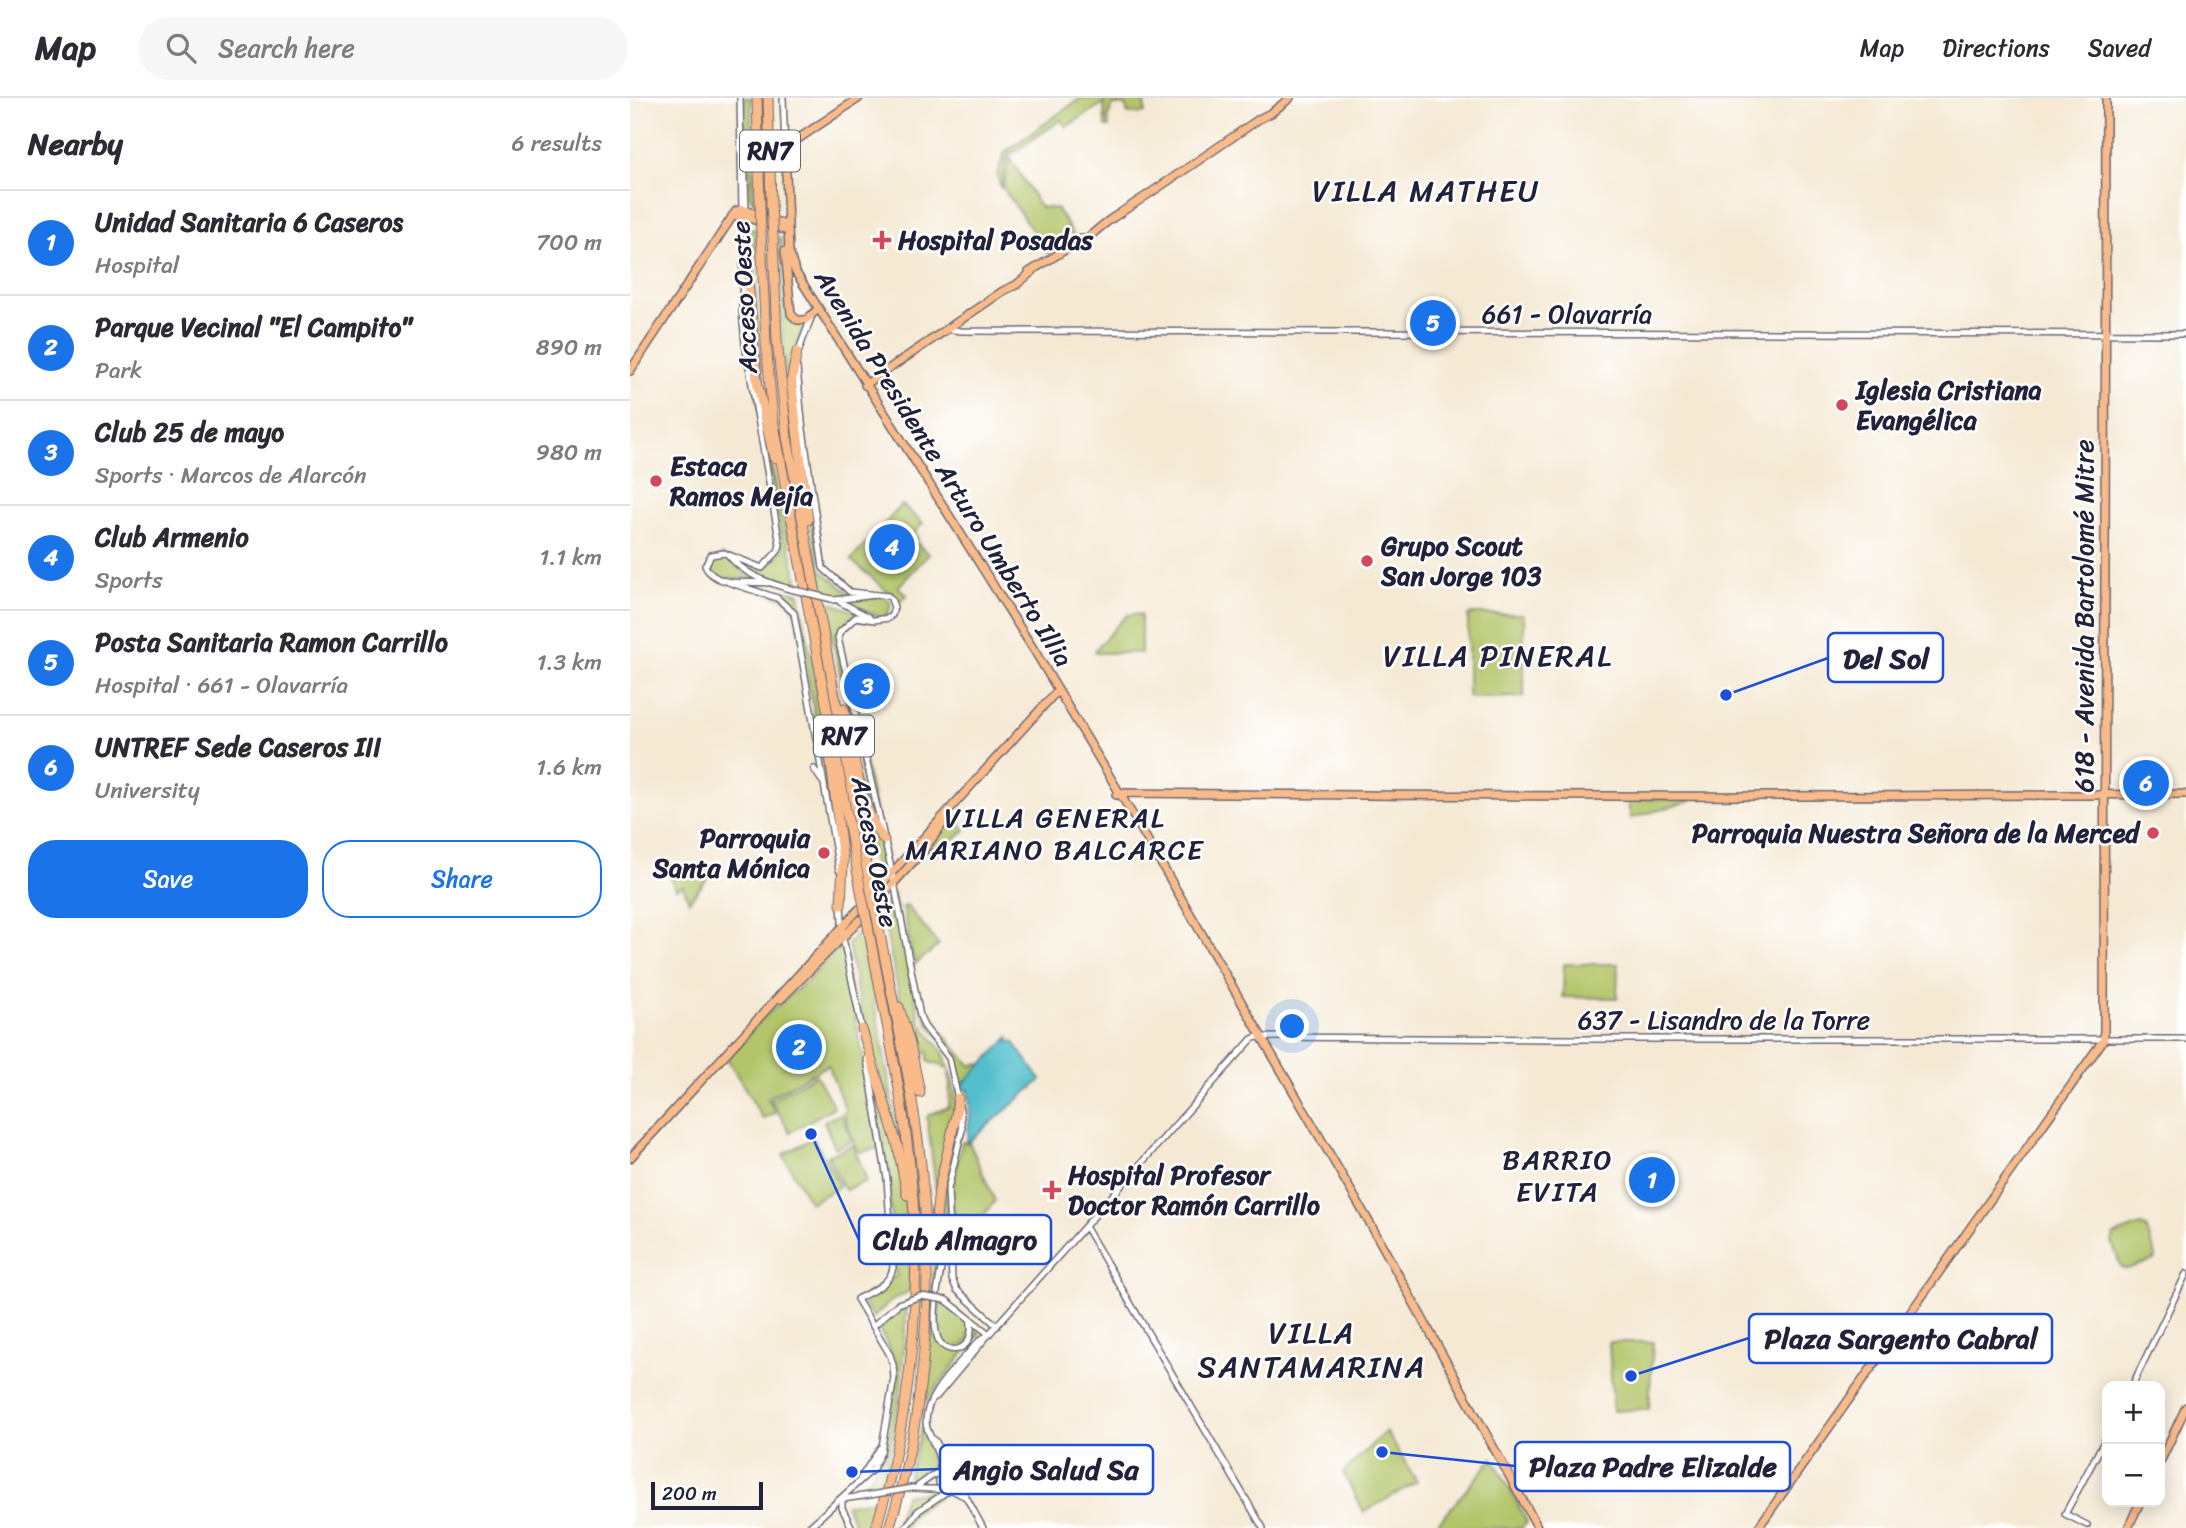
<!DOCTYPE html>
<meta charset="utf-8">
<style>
body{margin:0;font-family:Sriracha,sans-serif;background:#f7f7f7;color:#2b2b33}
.controls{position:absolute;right:21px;bottom:21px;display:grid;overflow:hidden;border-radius:14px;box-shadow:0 4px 18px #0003}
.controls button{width:63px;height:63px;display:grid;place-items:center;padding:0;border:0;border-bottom:2px solid #e1e1e2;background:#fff;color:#2b2b33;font:35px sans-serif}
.scale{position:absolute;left:21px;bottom:18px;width:112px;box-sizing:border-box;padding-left:7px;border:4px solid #22223b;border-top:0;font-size:19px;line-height:24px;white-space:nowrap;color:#22223b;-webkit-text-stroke:5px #fff;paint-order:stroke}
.you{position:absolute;left:663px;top:929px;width:24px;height:24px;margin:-18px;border:5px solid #fff;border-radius:50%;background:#1a73e8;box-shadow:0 0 0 10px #1a73e833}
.badge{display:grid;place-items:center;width:46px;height:46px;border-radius:50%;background:#1a73e8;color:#fff;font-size:23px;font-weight:700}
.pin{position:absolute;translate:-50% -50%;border:4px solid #fff;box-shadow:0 2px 7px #0006}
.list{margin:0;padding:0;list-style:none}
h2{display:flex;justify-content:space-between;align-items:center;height:91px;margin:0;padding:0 28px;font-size:30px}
h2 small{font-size:23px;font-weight:400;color:#7c7c81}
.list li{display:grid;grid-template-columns:46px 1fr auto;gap:21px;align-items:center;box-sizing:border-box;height:105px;padding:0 28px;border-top:2px solid #e1e1e2}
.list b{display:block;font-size:26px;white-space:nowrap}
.list p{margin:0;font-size:23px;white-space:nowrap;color:#7c7c81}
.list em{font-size:23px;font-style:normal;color:#7c7c81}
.actions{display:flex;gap:14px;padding:21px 28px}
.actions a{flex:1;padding:16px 0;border:2px solid #1a73e8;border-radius:28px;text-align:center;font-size:24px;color:#1a73e8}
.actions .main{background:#1a73e8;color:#fff}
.icon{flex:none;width:38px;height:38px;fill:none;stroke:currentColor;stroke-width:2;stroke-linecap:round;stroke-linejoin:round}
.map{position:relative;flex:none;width:1556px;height:1430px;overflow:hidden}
header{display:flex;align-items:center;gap:42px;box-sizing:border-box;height:98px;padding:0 35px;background:#fff;border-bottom:2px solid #e1e1e2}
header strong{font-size:33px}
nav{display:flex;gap:38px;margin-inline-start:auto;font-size:24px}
.search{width:490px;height:63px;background:#f7f7f7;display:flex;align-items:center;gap:18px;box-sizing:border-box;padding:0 24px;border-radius:38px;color:#7c7c81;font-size:26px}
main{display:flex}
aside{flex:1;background:#fff}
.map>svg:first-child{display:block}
</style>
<header>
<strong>Map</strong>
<div class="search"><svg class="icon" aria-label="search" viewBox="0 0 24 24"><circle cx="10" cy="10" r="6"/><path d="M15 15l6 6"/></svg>Search here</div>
<nav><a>Map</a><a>Directions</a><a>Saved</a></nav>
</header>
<main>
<aside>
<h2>Nearby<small>6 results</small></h2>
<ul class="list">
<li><span class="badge">1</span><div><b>Unidad Sanitaria 6 Caseros</b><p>Hospital</p></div><em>700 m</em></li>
<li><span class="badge">2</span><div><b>Parque Vecinal &quot;El Campito&quot;</b><p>Park</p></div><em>890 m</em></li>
<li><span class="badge">3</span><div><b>Club 25 de mayo</b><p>Sports · Marcos de Alarcón</p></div><em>980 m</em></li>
<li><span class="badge">4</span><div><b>Club Armenio</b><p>Sports</p></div><em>1.1 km</em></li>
<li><span class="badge">5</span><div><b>Posta Sanitaria Ramon Carrillo</b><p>Hospital · 661 - Olavarría</p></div><em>1.3 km</em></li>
<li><span class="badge">6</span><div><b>UNTREF Sede Caseros III</b><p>University</p></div><em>1.6 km</em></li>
</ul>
<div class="actions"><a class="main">Save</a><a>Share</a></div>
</aside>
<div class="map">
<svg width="1556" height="1430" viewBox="0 0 1556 1430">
<rect width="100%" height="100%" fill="#fff"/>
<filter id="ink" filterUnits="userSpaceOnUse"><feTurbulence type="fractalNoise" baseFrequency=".0143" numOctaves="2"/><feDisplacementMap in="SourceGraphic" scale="14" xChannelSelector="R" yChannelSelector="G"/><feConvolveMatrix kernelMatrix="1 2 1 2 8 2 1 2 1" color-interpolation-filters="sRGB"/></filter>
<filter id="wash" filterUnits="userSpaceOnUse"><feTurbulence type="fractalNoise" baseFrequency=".00686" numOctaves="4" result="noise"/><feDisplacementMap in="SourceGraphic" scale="28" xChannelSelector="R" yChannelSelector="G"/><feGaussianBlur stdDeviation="1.57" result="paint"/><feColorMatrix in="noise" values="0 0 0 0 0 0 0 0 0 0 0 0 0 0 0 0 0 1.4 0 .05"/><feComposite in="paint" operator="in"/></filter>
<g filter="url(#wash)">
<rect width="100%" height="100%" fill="#f5e9d4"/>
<path fill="#b2c569" stroke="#6a7452" stroke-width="2" d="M114,0H121L124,104L119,98V74H117Z
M451,0H514L515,15L498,16L495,7H483L478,19L479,29H475L474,5L436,29L431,22L377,59L371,91L367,77L375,54Z
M380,60L410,109L427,111L446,141L419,157L373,90Z
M119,131H125L129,243L137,317L129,293L128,241L117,132Z
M149,138L152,144L155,214L161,223L174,229C162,255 162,279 161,307L159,308L166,353C154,282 149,210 149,138Z
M115,146L128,306L168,486L126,476L110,464C132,474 142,473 153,449L117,241L114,211Z
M169,323L191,472L219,495L231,497L208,499L193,495L178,412Z
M272,407L293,425L283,436L287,440L284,443L299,456L268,489L277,497L270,504L221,462Z
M93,457L117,477L129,482L90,479L83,475L81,469L82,463Z
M109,485L169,495L194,630L210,762L167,517L158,502Z
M253,498L260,504C261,511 259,517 251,520L216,503Z
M194,502L228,515L223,517L207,535L248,725L236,693Z
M511,516V555H466L465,552L492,522L498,517Z
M840,516H892L894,519V597L892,599L841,600L838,598V518Z
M224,667L232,700L253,751L257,774L247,786Z
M997,701H1061V703L1001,720Z
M323,718L335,732L303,759L297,752Z
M45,768L81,776L59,803L53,788L46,791L37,771Z
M263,796L271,825L290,924L314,956L325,992L326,1013L316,1043L317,1048L306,1092L297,1019L300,1016L319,1009C320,996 320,985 319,970L311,968L310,966L301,965L298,962V955L289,954V975L291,977L289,979V982L293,983V994L290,996L251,810Z
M277,808L309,847L284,867L273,809Z
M231,830L273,1061L256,999L259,997L254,989L234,931L218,846Z
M206,852L213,854L250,1050L230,1054L226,1051L214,1016L215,1011L198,967L138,1000L145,1015L133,1021L98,962V957L135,918L178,882Z
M934,866H988L987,900L933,899Z
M291,899L307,928L338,965L342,968L348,965L350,968L331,988L325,959L297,924Z
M240,963L270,1068L277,1114L280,1193L264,1201L243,1219L231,1202L266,1178L258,1075Z
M186,977L204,1009L160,1034L141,1002Z
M327,1015L330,1030L317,1087L316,1137L306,1191H302L310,1090Z
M211,1016L222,1043L205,1050L194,1023Z
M183,1040L210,1088L180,1105L153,1057Z
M332,1044H339L365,1103L328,1146L325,1144L322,1091Z
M223,1047L237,1083L215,1092L197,1058Z
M1511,1127L1516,1129L1526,1158L1524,1162L1497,1171L1491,1169L1482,1144L1484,1137Z
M303,1202H306L305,1238L309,1246L329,1252C342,1247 344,1240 343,1227L350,1235L295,1304Z
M309,1203C320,1207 340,1218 340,1232C340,1236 338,1240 337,1244C304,1264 308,1223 309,1203Z
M277,1208L270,1299L253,1388L225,1393L240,1379L255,1356L267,1278L266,1262L248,1230Z
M979,1244H1023L1019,1311L983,1313Z
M292,1330L308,1362C304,1377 292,1382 277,1383Z
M756,1333L787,1384L734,1414L713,1375Z
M863,1360L897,1424L892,1430H804Z
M295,1394L310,1398L283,1416L273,1430H265L275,1397Z
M247,1402L238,1430H226L216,1406Z"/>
<path fill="#53bfcc" stroke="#3a7084" stroke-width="2" d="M379,939L378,944L383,943L411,982L337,1045L340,1017L339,992L336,993L332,987Z"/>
</g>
<g filter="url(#ink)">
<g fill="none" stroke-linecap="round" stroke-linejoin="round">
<defs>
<path id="minor" d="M110,0L112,113
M153,0L155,49
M111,50L114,54L116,113
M113,165L112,213L115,246L150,447L148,453L132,470L94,455L81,457L75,468C86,490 116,483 138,485
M318,231L331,233L1556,236
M167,257L181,220
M167,270L172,324L193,470L220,494L258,498
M99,458C115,476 133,483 156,490
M98,484L147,500L164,515L209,772
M261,501L264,509L262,517
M204,502L246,497
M210,504L239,519
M259,520L244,522L226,519L210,534L208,540L262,774L290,918L294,928L319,960L328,1001
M184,671L192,683
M211,806L213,840L232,931
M330,1011L332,1032L318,1091L322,1181L327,1192L367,1228
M456,1130L633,1430
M317,1140C313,1163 300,1215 307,1238C313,1260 348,1256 340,1220
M316,1202L359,1236
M243,1228L268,1206
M1502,1288L1556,1176
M302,1301L307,1298L359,1236L622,941L627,939L943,941H1556
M302,1340L306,1344L353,1430
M310,1372C311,1357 302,1345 297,1330C289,1300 332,1263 350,1242L355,1239
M309,1373V1385L315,1392
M230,1381L250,1350
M288,1388L312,1371L321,1374
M282,1390L322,1392L336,1399
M212,1401V1410L222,1430
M212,1401L240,1397
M1457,1427L1435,1416L1477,1338
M178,1430L243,1371L251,1354L264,1280L263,1267L260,1257L227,1201C241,1193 259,1188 263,1170L257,1081L237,961
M275,1430L288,1413L319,1392"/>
<path id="major" d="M155,49L159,154L165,173L404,552L504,719L742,1129L908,1430
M153,51L229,0
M102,118H113L154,132L158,131
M435,152C454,147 468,129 484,119C533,87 581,54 629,21L641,15L660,0
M155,153L161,216L167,222H176L188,211
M399,174L435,152L450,140
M0,273L106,113L112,111L116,112L158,128
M235,287L373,193L386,187L403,173
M486,697L495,695C849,699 1202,699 1556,696
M248,790L428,592
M250,800L293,753L318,719
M151,901L230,822
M0,1060L229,811
M1530,1364L1556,1309
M1128,1430L1474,941L1476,0
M1498,1430L1510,1404"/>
<path id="highway" d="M127,0L130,105
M138,0L141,107
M113,126L127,283L144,360
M131,135L136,245L143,321L232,798
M143,138L147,242L157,339L240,788
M167,254L161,284L178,422
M214,610C222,647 230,713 254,742
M200,657L213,763L211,807
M247,820C262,902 282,984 291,1067C304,1187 297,1314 259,1430
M238,828C253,911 273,995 281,1079C293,1197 281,1316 246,1430
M269,909L280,946L290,995
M232,931L268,1049L277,1097
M302,1160L309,1091L326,1017L328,1000"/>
</defs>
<use href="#minor" stroke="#6c6871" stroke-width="8"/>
<use href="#major" stroke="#6c6871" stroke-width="10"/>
<use href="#highway" stroke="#6c6871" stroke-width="11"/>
<use href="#minor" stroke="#fff" stroke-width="5"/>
<use href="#major" stroke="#fabb8b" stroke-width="7"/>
<use href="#highway" stroke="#fabb8b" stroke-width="9"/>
<defs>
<path id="minor-bridge" d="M156,490L202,501
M268,1206L291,1198L316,1202
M240,1397L282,1390"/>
<path id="highway-bridge" d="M130,105L131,135
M141,107L143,138
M240,788L247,820
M232,798L238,828"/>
</defs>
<use href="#minor-bridge" stroke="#6c6871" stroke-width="8" stroke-linecap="butt"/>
<use href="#highway-bridge" stroke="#6c6871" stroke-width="11" stroke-linecap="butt"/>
<use href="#minor-bridge" stroke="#fff" stroke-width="5"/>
<use href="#highway-bridge" stroke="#fabb8b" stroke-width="9"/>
</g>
</g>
<g fill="#d1495b" stroke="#fff" stroke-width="2.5">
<path d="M248.5 131.5h7v7h7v7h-7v7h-7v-7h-7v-7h7z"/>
<circle cx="1212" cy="307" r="7"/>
<circle cx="26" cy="383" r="7"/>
<circle cx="737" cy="463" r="7"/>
<circle cx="1523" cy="735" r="7"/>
<circle cx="194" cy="755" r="7"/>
<path d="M418.5 1081.5h7v7h7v7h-7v7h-7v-7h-7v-7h7z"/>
</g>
<g text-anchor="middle" stroke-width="5" stroke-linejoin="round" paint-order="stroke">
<g fill="#fff" stroke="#646476" stroke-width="2">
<rect x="110" y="32.5" width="60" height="41" rx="5"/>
<rect x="184" y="617.5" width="60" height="41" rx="5"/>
</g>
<g font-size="24" font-weight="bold" fill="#22223b">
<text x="140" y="61">RN7</text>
<text x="214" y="646">RN7</text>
</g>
<g font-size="26" font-weight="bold" fill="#22223b" stroke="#fff" text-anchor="start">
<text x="268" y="151">Hospital Posadas</text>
<text x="1226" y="301">Iglesia Cristiana<tspan x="1226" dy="30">Evangélica</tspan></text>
<text x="40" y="377">Estaca<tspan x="40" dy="30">Ramos Mejía</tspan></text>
<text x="751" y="457">Grupo Scout<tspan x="751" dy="30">San Jorge 103</tspan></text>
<text x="1509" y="744" text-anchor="end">Parroquia Nuestra Señora de la Merced</text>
<text x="180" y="749" text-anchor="end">Parroquia<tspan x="180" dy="30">Santa Mónica</tspan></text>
<text x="438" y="1086">Hospital Profesor<tspan x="438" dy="30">Doctor Ramón Carrillo</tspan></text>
</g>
<g font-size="26" fill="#22223b" stroke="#fff">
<text transform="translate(114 199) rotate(-93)" y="9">Acceso Oeste</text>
<text x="937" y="225">661 - Olavarría</text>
<text transform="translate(314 370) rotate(58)" y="9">Avenida Presidente Arturo Umberto Illia</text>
<text transform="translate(1454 518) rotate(-90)" y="9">618 - Avenida Bartolomé Mitre</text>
<text transform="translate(245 754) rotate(79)" y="9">Acceso Oeste</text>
<text x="1094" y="931">637 - Lisandro de la Torre</text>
</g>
<g font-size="28" letter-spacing="2" fill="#22223b" stroke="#fff">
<text x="425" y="729">VILLA GENERAL<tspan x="425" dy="32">MARIANO BALCARCE</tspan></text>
<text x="928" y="1071">BARRIO<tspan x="928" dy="32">EVITA</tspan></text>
</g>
<g font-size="30" letter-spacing="2" fill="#22223b" stroke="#fff">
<text x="796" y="103">VILLA MATHEU</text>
<text x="868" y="568">VILLA PINERAL</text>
<text x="682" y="1245">VILLA<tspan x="682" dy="34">SANTAMARINA</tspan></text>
</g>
</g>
<path fill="none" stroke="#1d4ed8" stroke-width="2.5" d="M1096 597L1198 560M181 1036L229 1142M1001 1278L1119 1240M752 1354L885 1368M222 1374L310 1371"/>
<g fill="#1d4ed8" stroke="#fff" stroke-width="2.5">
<circle cx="1096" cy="597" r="7"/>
<circle cx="181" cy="1036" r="7"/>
<circle cx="1001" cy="1278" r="7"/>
<circle cx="752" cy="1354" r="7"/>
<circle cx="222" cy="1374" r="7"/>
</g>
<g fill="#fff" stroke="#1d4ed8" stroke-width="2.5">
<rect x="1198" y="535" width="115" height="49" rx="7"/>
<rect x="229" y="1117" width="192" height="49" rx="7"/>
<rect x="1119" y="1216" width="303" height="49" rx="7"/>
<rect x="885" y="1344" width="275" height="49" rx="7"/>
<rect x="310" y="1347" width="213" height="49" rx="7"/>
</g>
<g font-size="28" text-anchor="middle" font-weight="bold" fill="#22223b">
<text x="1256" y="570">Del Sol</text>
<text x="325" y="1151">Club Almagro</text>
<text x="1271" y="1250">Plaza Sargento Cabral</text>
<text x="1023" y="1378">Plaza Padre Elizalde</text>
<text x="416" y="1381">Angio Salud Sa</text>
</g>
</svg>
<div class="controls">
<button>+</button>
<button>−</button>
</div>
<div class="scale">200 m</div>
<div class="you"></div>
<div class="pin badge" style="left:1022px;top:1082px">1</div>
<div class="pin badge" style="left:169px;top:949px">2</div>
<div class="pin badge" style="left:237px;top:588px">3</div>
<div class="pin badge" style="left:262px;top:449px">4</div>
<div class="pin badge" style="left:803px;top:225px">5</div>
<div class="pin badge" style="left:1516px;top:685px">6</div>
</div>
</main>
